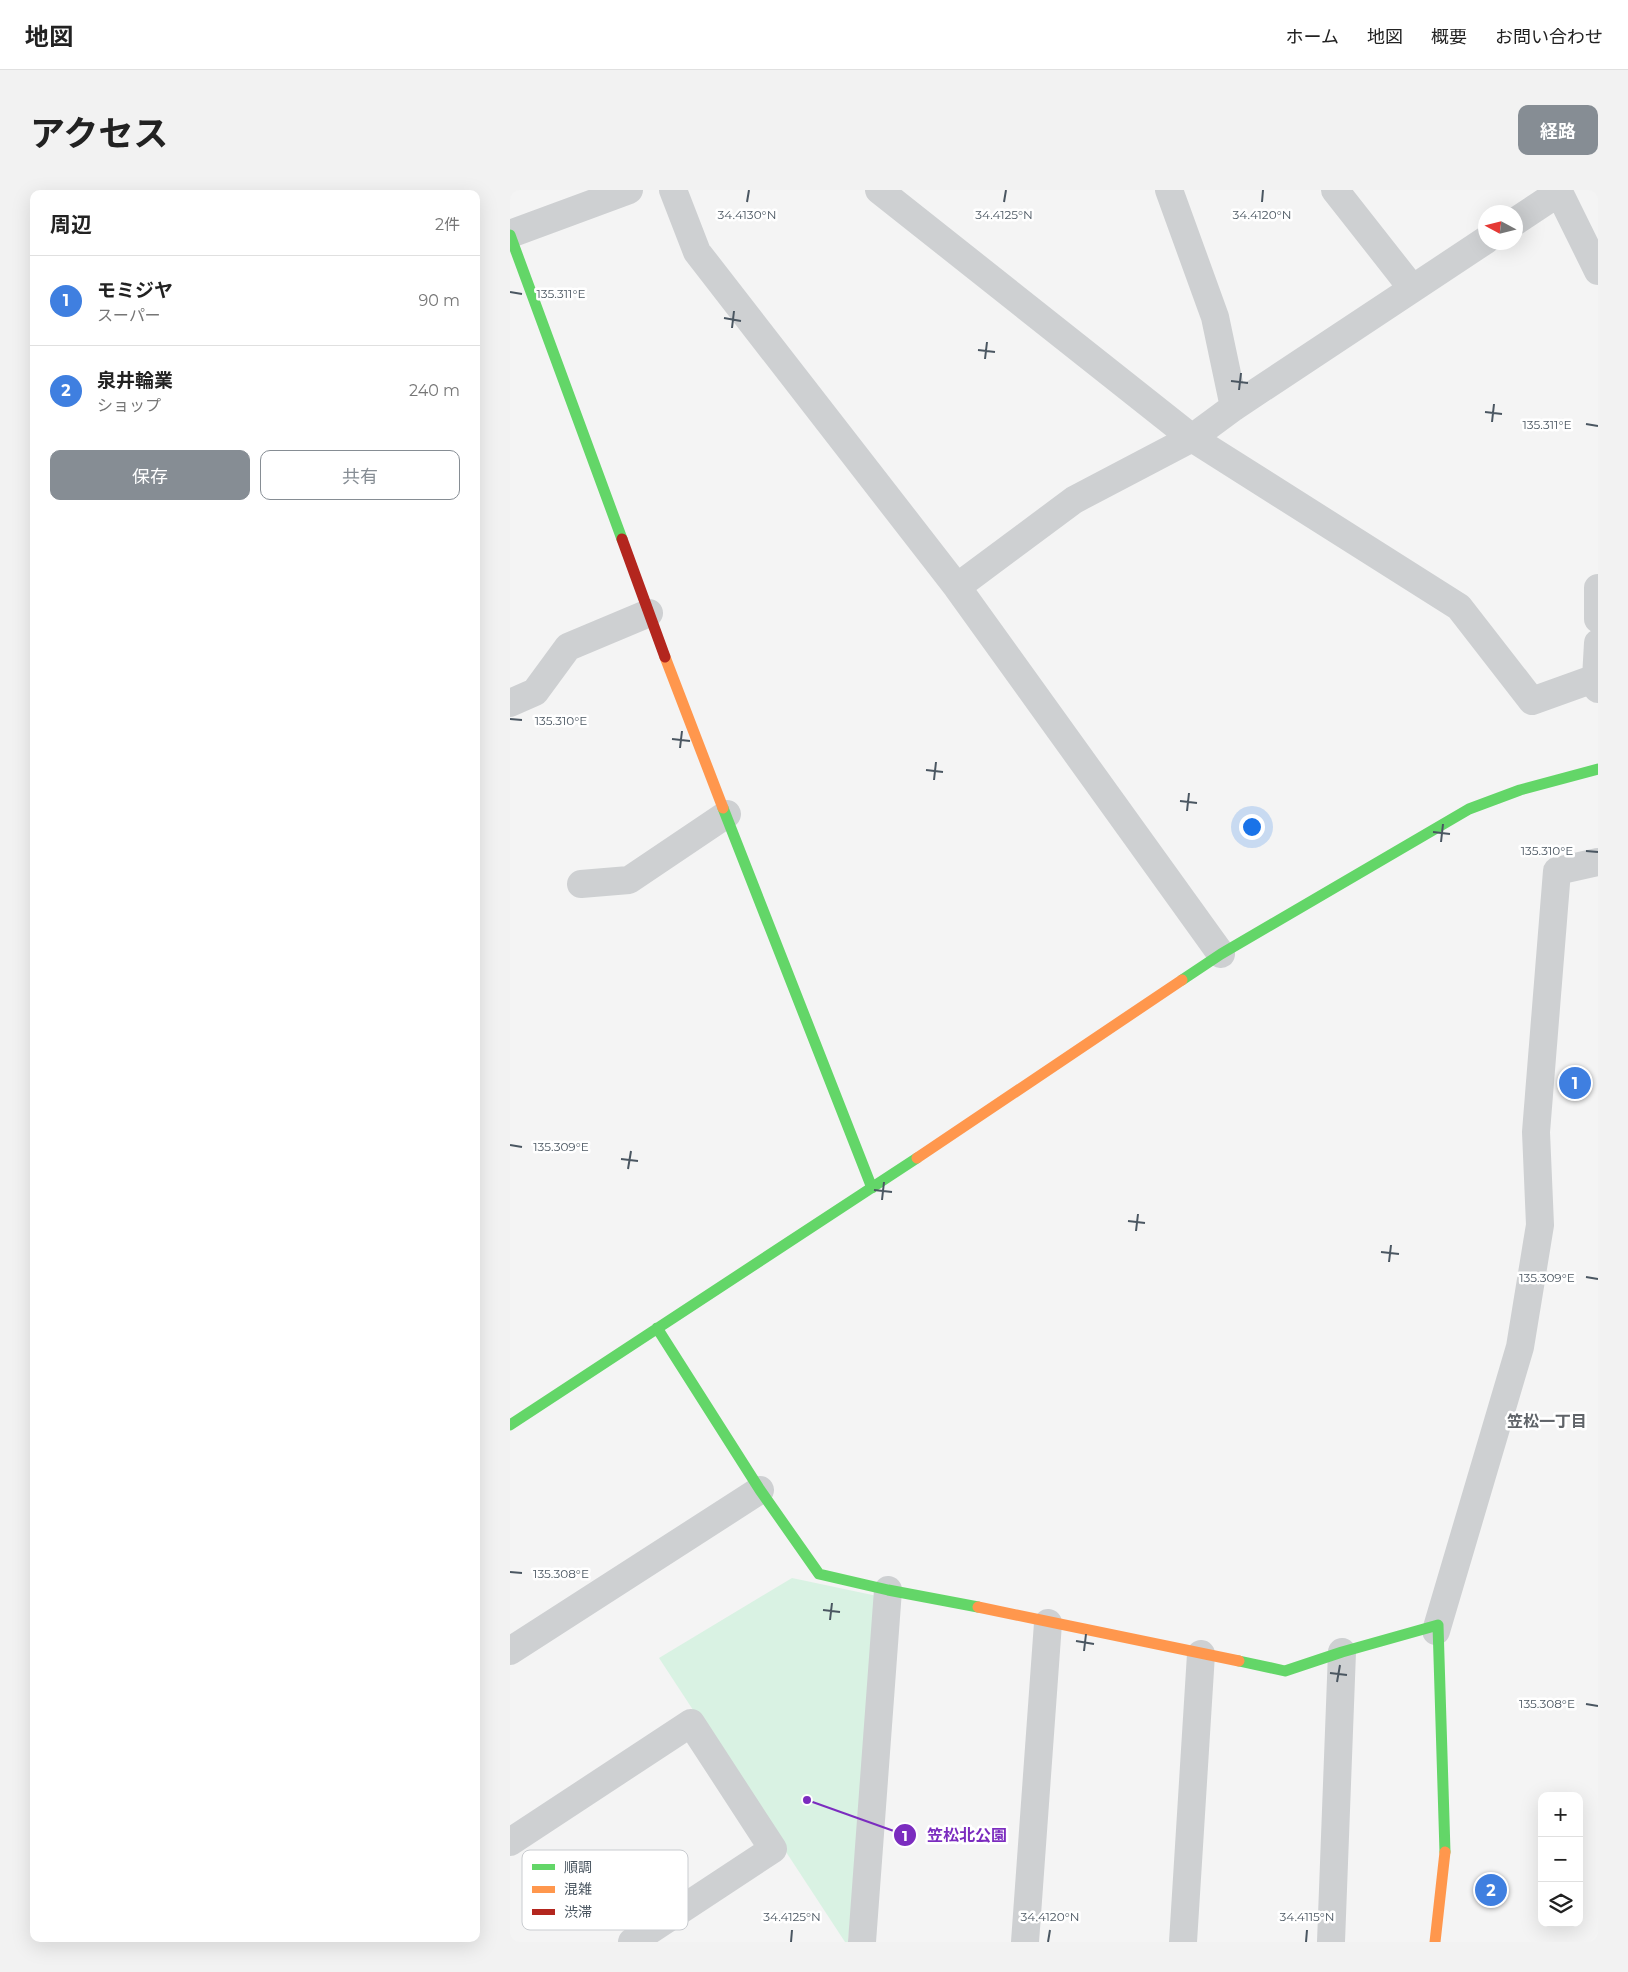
<!DOCTYPE html>
<html lang="ja">
<meta charset="utf-8">
<style>
body{margin:0;font-family:Montserrat,"Noto Sans JP",sans-serif;background:#f2f2f2;color:#222}
.controls{position:absolute;right:15px;bottom:15px;display:grid;overflow:hidden;border-radius:10px;box-shadow:0 5px 20px #0002}
.controls button{width:45px;height:45px;display:grid;place-items:center;padding:0;border:0;border-bottom:1px solid #e0e0e0;background:#fff;color:#222;font:25px sans-serif}
.compass{position:absolute;left:968px;top:15px;width:45px;height:45px;border-radius:50%;background:#fff;box-shadow:0 5px 20px #0002;rotate:277deg}
.you{position:absolute;left:741px;top:636px;width:18px;height:18px;margin:-12px;border:4px solid #fff;border-radius:50%;background:#1a73e8;box-shadow:0 0 0 8px #1a73e833}
.badge{display:grid;place-items:center;width:32px;height:32px;border-radius:50%;background:#868d94;color:#fff;font-size:16px;font-weight:700}
.pin{position:absolute;translate:-50% -50%;border:2px solid #fff;box-shadow:0 1px 5px #0006}
.list{margin:0;padding:0;list-style:none}
h2{display:flex;justify-content:space-between;align-items:center;height:65px;margin:0;padding:0 20px;font-size:21px}
h2 small{font-size:16px;font-weight:400;color:#767676}
.list li{display:grid;grid-template-columns:32px 1fr auto;gap:15px;align-items:center;box-sizing:border-box;height:90px;padding:0 20px;border-top:1px solid #e0e0e0}
.list b{display:block;font-size:19px;white-space:nowrap}
.list p{margin:0;font-size:16px;white-space:nowrap;color:#767676}
.list em{font-size:16px;font-style:normal;color:#767676}
.actions{display:flex;gap:10px;padding:15px 20px}
.actions a{flex:1;padding:11px 0;border:1px solid #868d94;border-radius:10px;text-align:center;font-size:18px;color:#868d94}
.actions .main{background:#868d94;color:#fff}
.icon{flex:none;width:28px;height:28px;fill:none;stroke:currentColor;stroke-width:2;stroke-linecap:round;stroke-linejoin:round}
.map{position:relative;flex:none;width:1088px;height:1752px;overflow:hidden;border-radius:10px}
header{display:flex;align-items:center;gap:30px;box-sizing:border-box;height:70px;padding:0 25px;background:#fff;border-bottom:1px solid #e0e0e0}
header strong{font-size:24px}
nav{display:flex;gap:28px;margin-inline-start:auto;font-size:18px}
.intro{display:flex;align-items:center;justify-content:space-between;box-sizing:border-box;height:120px;padding:0 30px}
h1{margin:0;font-size:35px}
.button{padding:12px 22px;border-radius:10px;background:#868d94;color:#fff;font-size:18px;font-weight:700}
main{display:flex;gap:30px;padding:0 30px}
aside{flex:1;background:#fff;border-radius:10px;box-shadow:0 5px 20px #0002}
.map>svg:first-child{display:block}
</style>
<header>
<strong>地図</strong>
<nav><a>ホーム</a><a>地図</a><a>概要</a><a>お問い合わせ</a></nav>
</header>
<div class="intro"><h1>アクセス</h1><a class="button">経路</a></div>
<main>
<aside>
<h2>周辺<small>2件</small></h2>
<ul class="list">
<li><span class="badge" style="background:#3f7fe0">1</span><div><b>モミジヤ</b><p>スーパー</p></div><em>90 m</em></li>
<li><span class="badge" style="background:#3f7fe0">2</span><div><b>泉井輪業</b><p>ショップ</p></div><em>240 m</em></li>
</ul>
<div class="actions"><a class="main">保存</a><a>共有</a></div>
</aside>
<div class="map">
<svg width="1088" height="1752" viewBox="0 0 1088 1752">
<rect width="100%" height="100%" fill="#f4f4f4"/>
<path fill="#d9f2e3" d="M282,1388L372,1407L338,1752H335L149,1468Z"/>
<g fill="none" stroke-linecap="round" stroke-linejoin="round">
<path stroke="#ced0d2" stroke-width="28" d="M163,0L187,62L447,397L711,764
M369,0L682,248L949,417L1022,511L1086,488
M659,0L705,127L724,217
M825,0L902,98
M1048,0L1088,81
M1006,31L1048,3
M0,44L119,0
M447,397L564,310L682,248L724,217L976,50
M1088,398V429
M1088,453L1086,488L1088,499
M0,513L25,502L58,457L139,423
M71,694L119,690L217,624
M926,1441L1010,1157L1030,1035L1026,942L1047,681L1088,672
M0,1461L250,1300
M0,1652L181,1533L263,1659L122,1752
M352,1752L378,1400
M515,1752L538,1433
M673,1752L691,1464
M821,1752L832,1462"/>
<path stroke="#63d668" stroke-width="11" d="M0,45L112,349
M213,618L362,998
M672,790L711,764L959,619L1010,600L1088,579
M147,1138L250,1300L309,1384L378,1400L468,1417
M0,1235L407,968
M729,1471L775,1481L832,1462L928,1435L935,1662"/>
<path stroke="#ff974d" stroke-width="11" d="M155,467L213,618
M407,968L672,790
M468,1417L729,1471
M925,1752L935,1662"/>
<path stroke="#b3261e" stroke-width="11" d="M112,349L155,467"/>
</g>
<path fill="none" stroke="#4a5661" stroke-width="2" d="M237,12L239,0M494,12L496,0M752,12L753,0M0,102L12,104M214,128L231,131M222,138L224,121M468,160L485,162M475,169L477,152M721,191L738,193M729,200L731,183M975,222L992,224M982,232L984,214M1076,234L1088,236M0,529L12,530M162,549L180,551M170,558L172,541M416,580L433,582M424,590L426,572M670,611L687,613M677,621L679,603M923,642L940,644M931,652L933,634M1076,661L1088,662M0,955L12,957M111,969L128,971M118,979L121,961M364,1000L382,1002M372,1010L374,992M618,1031L635,1033M626,1041L628,1024M871,1062L889,1064M879,1072L881,1055M1076,1087L1088,1089M0,1382L12,1383M313,1420L330,1422M320,1430L322,1413M566,1451L584,1454M574,1461L576,1444M820,1483L837,1485M827,1492L830,1475M1076,1514L1088,1516M281,1752L282,1740M538,1752L540,1740M796,1752L797,1740"/>
<g text-anchor="middle" stroke-width="5" stroke-linejoin="round" paint-order="stroke">
<g font-size="16" font-weight="bold" fill="#5f6368" stroke="#fff">
<text x="1037" y="1237">笠松一丁目</text>
</g>
</g>
<rect x="12" y="1660" width="166" height="80" rx="8" fill="#fff" stroke="#c9ccd0" stroke-width="1"/>
<rect x="22" y="1674" width="23" height="6" fill="#63d668"/>
<rect x="22" y="1696" width="23" height="7" fill="#ff974d"/>
<rect x="22" y="1719" width="23" height="6" fill="#b3261e"/>
<g font-size="14" fill="#4a5661">
<text x="54" y="1682">順調</text>
<text x="54" y="1704">混雑</text>
<text x="54" y="1727">渋滞</text>
</g>
<g font-size="12" text-anchor="middle" fill="#4a5661" stroke="#fff" stroke-width="5" stroke-linejoin="round" paint-order="stroke">
<text x="237" y="29">34.4130°N</text>
<text x="494" y="29">34.4125°N</text>
<text x="752" y="29">34.4120°N</text>
<text x="51" y="108">135.311°E</text>
<text x="1037" y="239">135.311°E</text>
<text x="51" y="535">135.310°E</text>
<text x="1037" y="665">135.310°E</text>
<text x="51" y="961">135.309°E</text>
<text x="1037" y="1092">135.309°E</text>
<text x="51" y="1388">135.308°E</text>
<text x="1037" y="1518">135.308°E</text>
<text x="282" y="1731">34.4125°N</text>
<text x="540" y="1731">34.4120°N</text>
<text x="797" y="1731">34.4115°N</text>
</g>
<path fill="none" stroke="#7b2cbf" stroke-width="2" d="M297 1610L395 1645"/>
<g fill="#7b2cbf" stroke="#fff" stroke-width="2">
<circle cx="297" cy="1610" r="5"/>
<circle cx="395" cy="1645" r="12"/>
</g>
<g font-size="15" text-anchor="middle" font-weight="bold" fill="#fff">
<text x="395" y="1651">1</text>
</g>
<g font-size="16" text-anchor="middle" font-weight="bold" fill="#7b2cbf" stroke="#fff" stroke-width="5" stroke-linejoin="round" paint-order="stroke">
<text x="457" y="1651">笠松北公園</text>
</g>
</svg>
<div class="controls">
<button>+</button>
<button>−</button>
<button><svg class="icon" aria-label="layers" viewBox="0 0 24 24"><path d="M12 4l9 5-9 5-9-5zM3 14l9 5 9-5"/></svg></button>
</div>
<svg class="compass" viewBox="-18 -18 36 36"><path d="M0-13l5 13h-10z" fill="#e53935"/><path d="M0 13l5-13h-10z" fill="#767676"/></svg>
<div class="you"></div>
<div class="pin badge" style="left:1065px;top:893px;background:#3f7fe0">1</div>
<div class="pin badge" style="left:981px;top:1700px;background:#3f7fe0">2</div>
</div>
</main>
